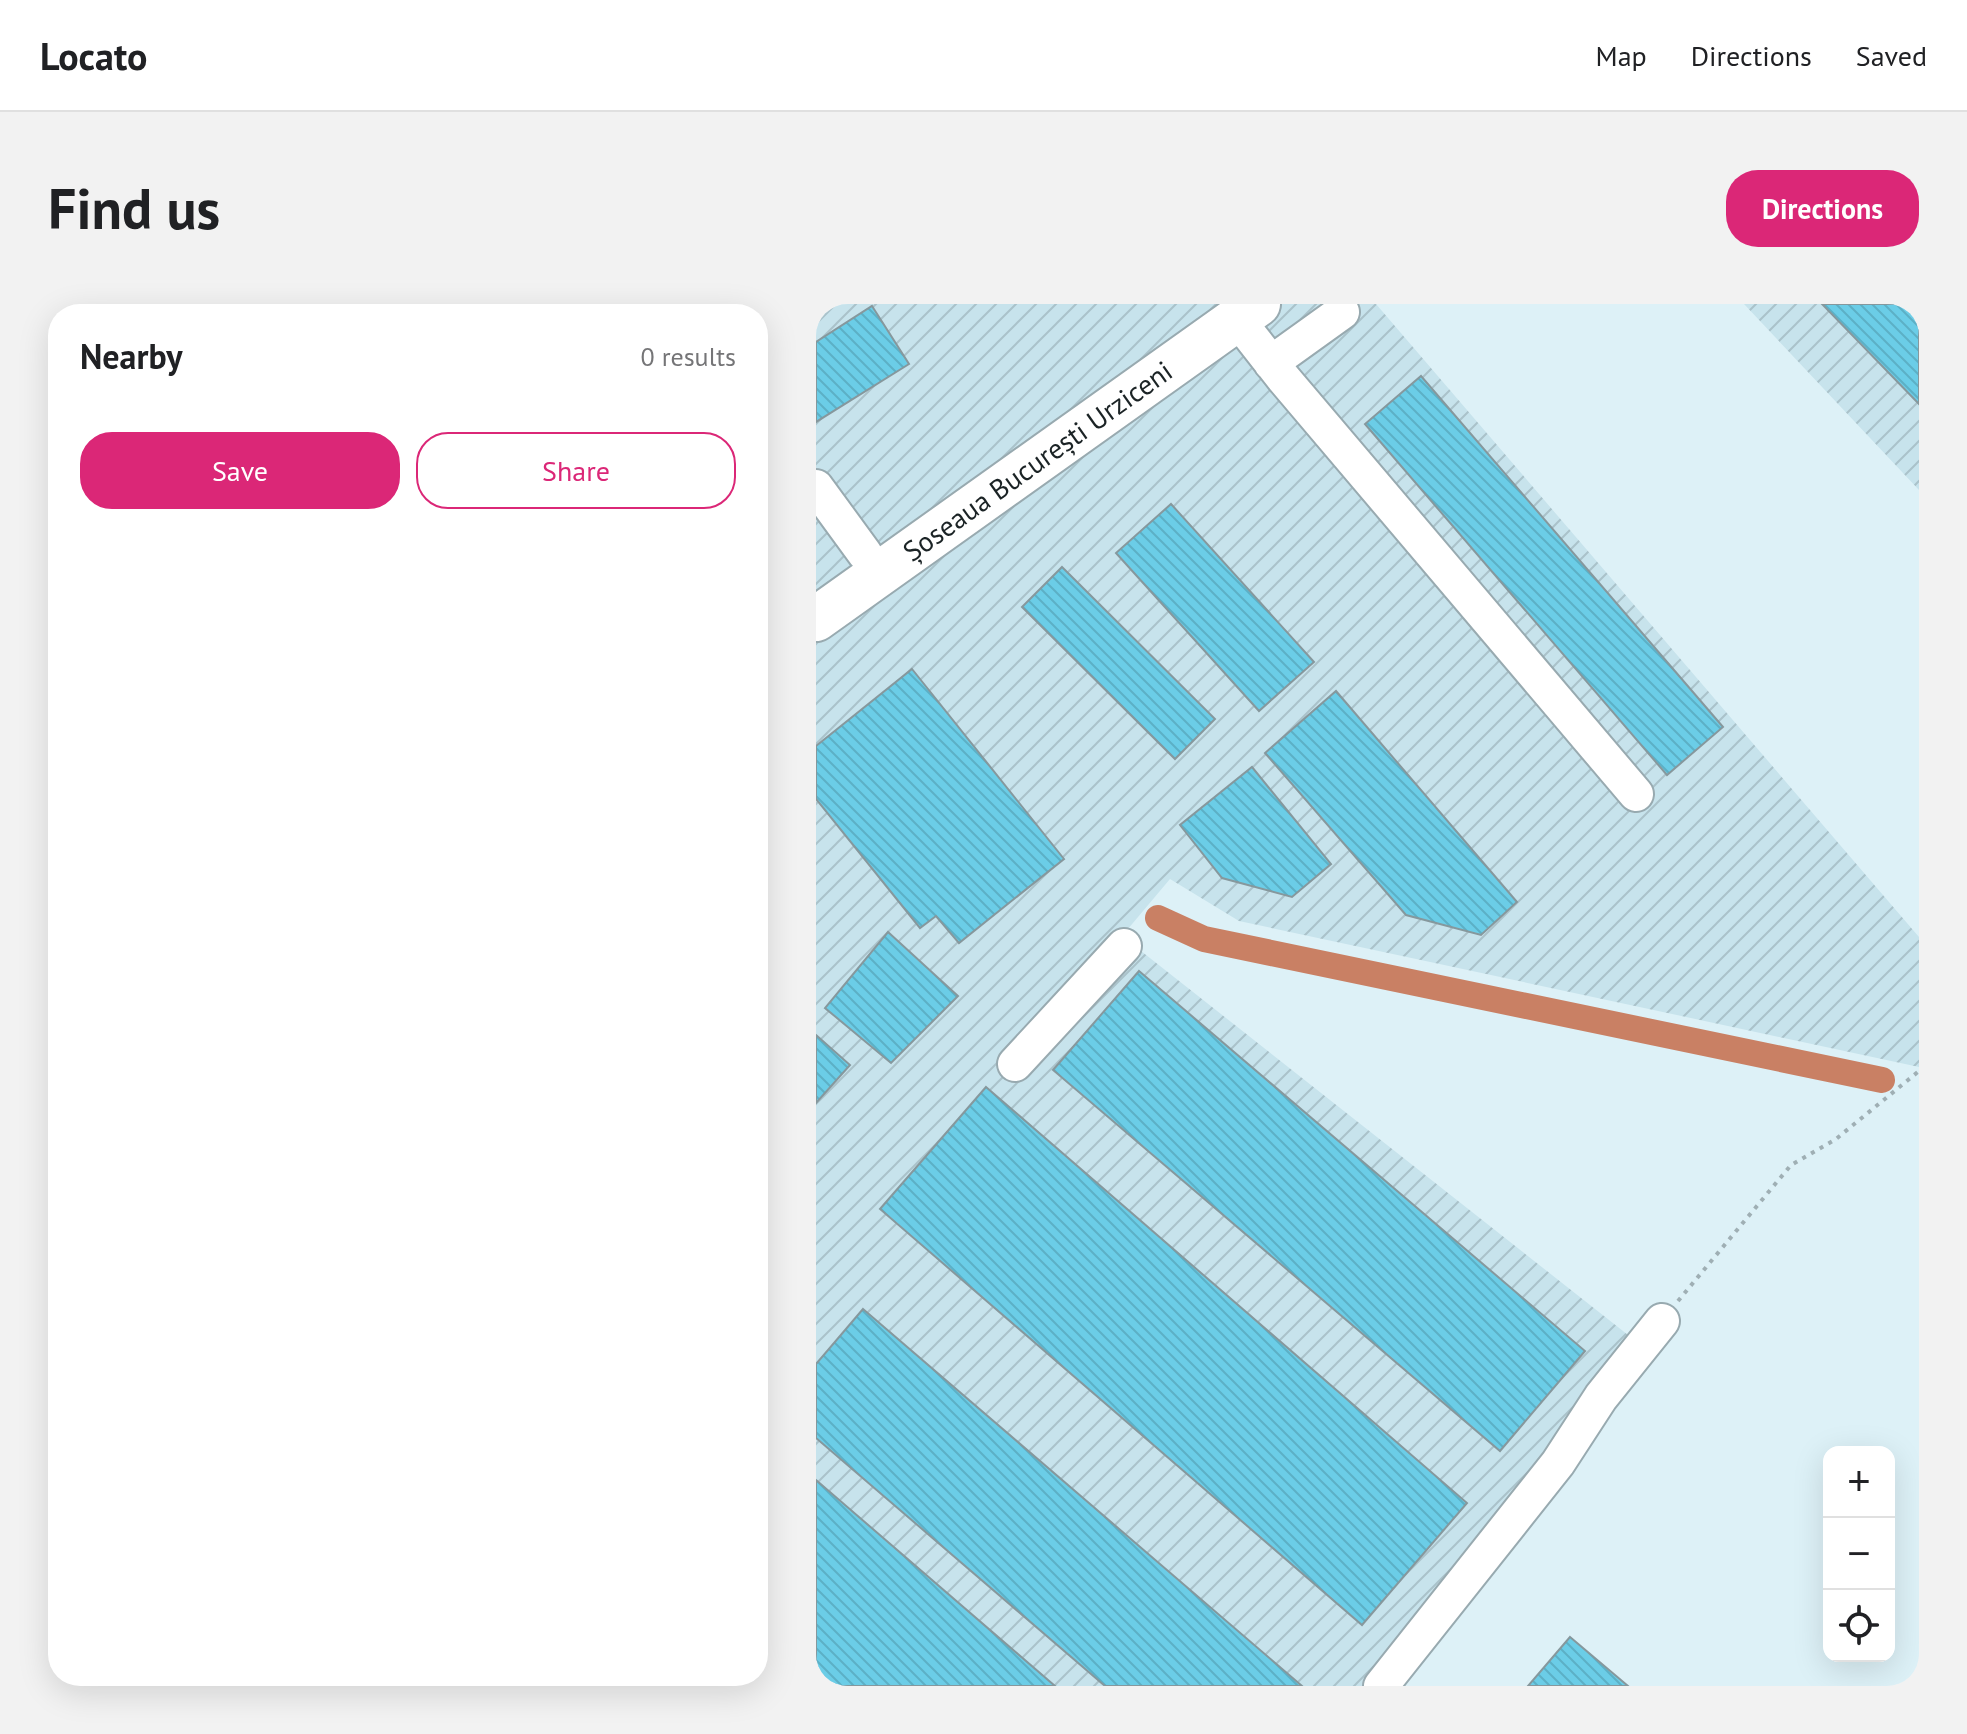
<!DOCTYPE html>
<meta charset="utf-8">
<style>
body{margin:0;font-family:"PT Sans",sans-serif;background:#f2f2f2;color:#202124}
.controls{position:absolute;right:24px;bottom:24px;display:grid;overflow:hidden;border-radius:16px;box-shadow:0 8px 32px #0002}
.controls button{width:72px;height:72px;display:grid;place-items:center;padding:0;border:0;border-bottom:2px solid #e0e0e0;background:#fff;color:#202124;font:40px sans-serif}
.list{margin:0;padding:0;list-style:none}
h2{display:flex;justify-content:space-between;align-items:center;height:104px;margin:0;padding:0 32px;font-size:34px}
h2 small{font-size:26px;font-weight:400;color:#757577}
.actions{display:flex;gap:16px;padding:24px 32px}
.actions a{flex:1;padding:18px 0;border:2px solid #db2777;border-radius:32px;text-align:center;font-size:28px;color:#db2777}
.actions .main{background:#db2777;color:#fff}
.icon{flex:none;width:44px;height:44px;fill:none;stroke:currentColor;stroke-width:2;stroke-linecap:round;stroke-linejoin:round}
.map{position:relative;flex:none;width:1103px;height:1382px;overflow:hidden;border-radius:32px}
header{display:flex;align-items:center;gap:48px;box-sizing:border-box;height:112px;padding:0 40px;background:#fff;border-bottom:2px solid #e0e0e0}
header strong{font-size:38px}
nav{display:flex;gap:44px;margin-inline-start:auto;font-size:28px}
.intro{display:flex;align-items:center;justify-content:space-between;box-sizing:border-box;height:192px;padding:0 48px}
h1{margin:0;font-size:56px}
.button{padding:20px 36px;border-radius:32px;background:#db2777;color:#fff;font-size:28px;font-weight:700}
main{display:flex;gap:48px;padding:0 48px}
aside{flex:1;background:#fff;border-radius:32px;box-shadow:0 8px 32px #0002}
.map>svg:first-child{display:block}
</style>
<header>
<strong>Locato</strong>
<nav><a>Map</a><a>Directions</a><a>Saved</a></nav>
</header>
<div class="intro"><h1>Find us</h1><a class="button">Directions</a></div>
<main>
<aside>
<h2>Nearby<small>0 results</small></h2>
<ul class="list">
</ul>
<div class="actions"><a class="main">Save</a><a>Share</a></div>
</aside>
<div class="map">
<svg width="1103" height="1382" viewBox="0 0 1103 1382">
<defs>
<pattern id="industrial-furrows" width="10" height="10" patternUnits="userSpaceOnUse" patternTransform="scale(2)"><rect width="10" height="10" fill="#c7e3ec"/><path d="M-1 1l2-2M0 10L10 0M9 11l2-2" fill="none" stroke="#aac2ca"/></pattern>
<pattern id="building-back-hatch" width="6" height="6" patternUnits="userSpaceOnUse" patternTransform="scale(2)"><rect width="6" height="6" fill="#6bcde7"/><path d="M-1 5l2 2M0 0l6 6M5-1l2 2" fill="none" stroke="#5cb0c6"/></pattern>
</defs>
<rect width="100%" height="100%" fill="#ddf1f7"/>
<path fill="url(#industrial-furrows)" d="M0,0H560L1103,633V763L423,617L354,575L306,632L826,1042L565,1382H0Z
M928,0H1103V186Z"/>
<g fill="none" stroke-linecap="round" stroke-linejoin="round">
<path stroke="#c98064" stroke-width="26" d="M342,614L388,635L1066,776"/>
</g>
<path fill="url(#building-back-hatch)" stroke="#86989d" stroke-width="2" d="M1006,0H1103V100Z
M56,2L93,60L0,118V38Z
M605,72L907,423L851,471L549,120Z
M355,200L498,358L443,407L300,249Z
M246,263L399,415L359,455L206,303Z
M96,365L248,555L143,639L120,612L104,624L0,495V442Z
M520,387L701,598L665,631L590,611L449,449Z
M436,463L515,560L476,593L406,574L364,521Z
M72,628L142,692L75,759L9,704Z
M323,667L769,1047L684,1147L237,766Z
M0,731L34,761L0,799Z
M170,783L651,1199L546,1321L64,905Z
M47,1005L486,1382H289L0,1134V1060Z
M0,1176L239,1382H0Z
M754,1333L812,1382H712Z"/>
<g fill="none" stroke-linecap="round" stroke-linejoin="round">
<defs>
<path id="minor" d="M421,15L468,75L820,490
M455,59L526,8
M0,183L49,250
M199,760L308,642
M565,1382L742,1159L785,1093L846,1017"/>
<g id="highway">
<path id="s1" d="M0,315L442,0"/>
</g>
</defs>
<use href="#minor" stroke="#98aab0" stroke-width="38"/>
<use href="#highway" stroke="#98aab0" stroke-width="48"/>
<path stroke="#9fafb4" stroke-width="4" stroke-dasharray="4 6" stroke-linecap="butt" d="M862,997L975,861L1020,835L1103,767"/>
<use href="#minor" stroke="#fff" stroke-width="34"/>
<use href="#highway" stroke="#fff" stroke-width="44"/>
</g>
<g text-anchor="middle" stroke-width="6" stroke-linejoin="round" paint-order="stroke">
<g font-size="28" fill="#1b2325" stroke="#fff">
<text dy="10" stroke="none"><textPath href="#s1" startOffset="272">Șoseaua București Urziceni</textPath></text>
</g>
</g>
</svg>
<div class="controls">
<button>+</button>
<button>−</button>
<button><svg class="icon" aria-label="locate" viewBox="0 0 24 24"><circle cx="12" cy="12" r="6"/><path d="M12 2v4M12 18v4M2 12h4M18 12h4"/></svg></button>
</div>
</div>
</main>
